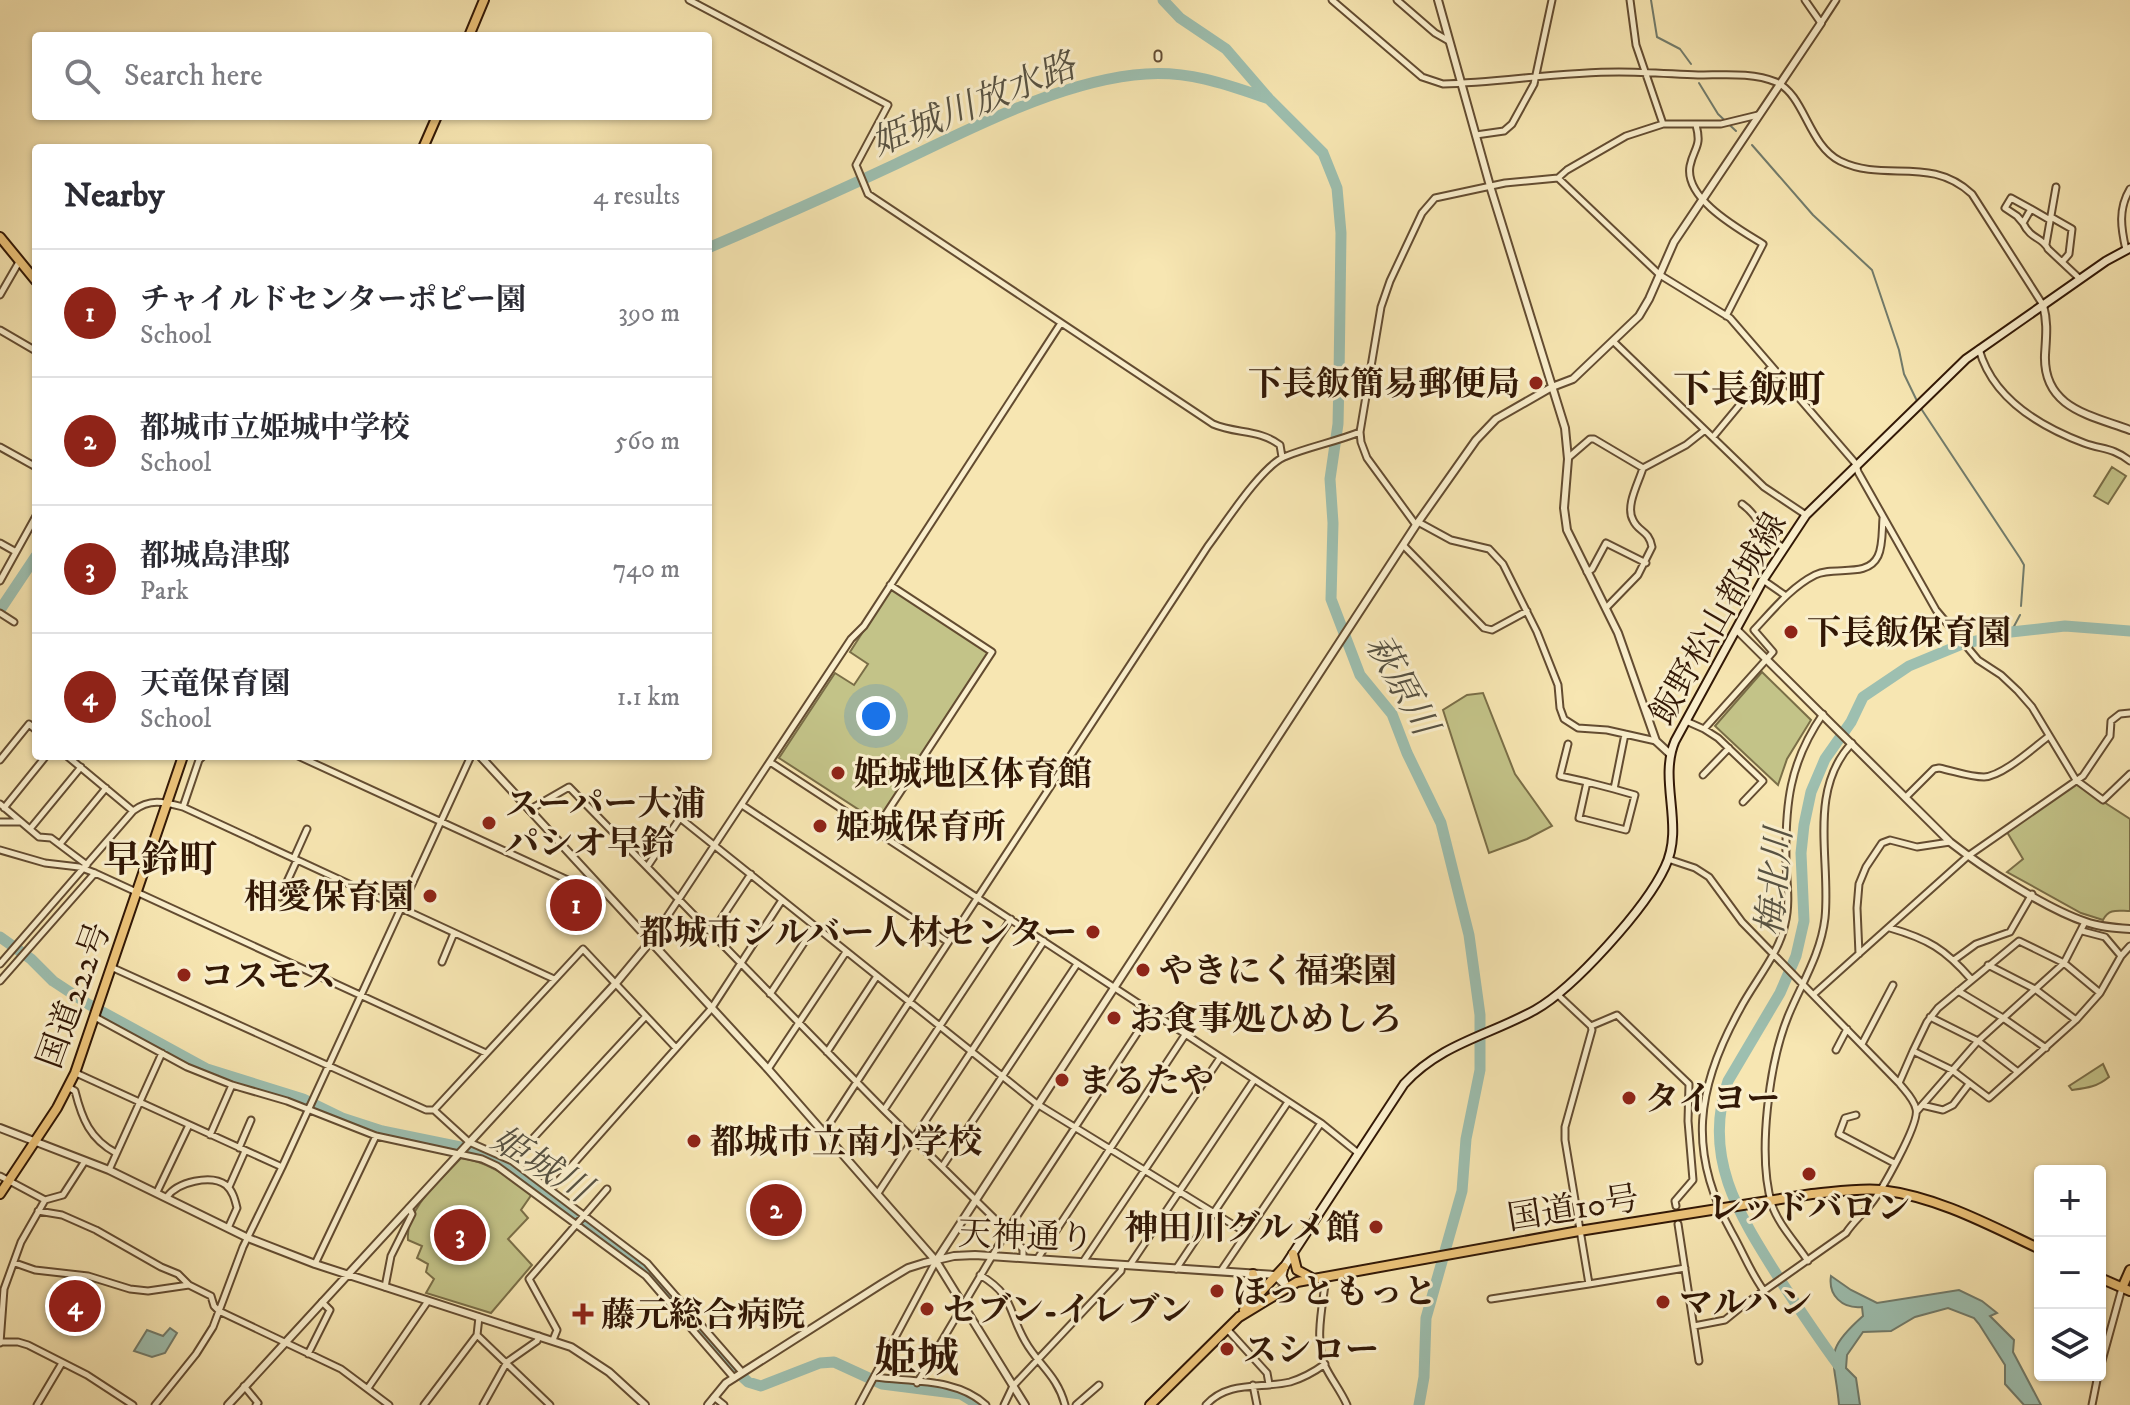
<!DOCTYPE html>
<meta charset="utf-8">
<style>
body{margin:0;font-family:"IM FELL DW Pica","Noto Serif JP",serif;background:#f2f2f3;color:#2b2b33}
.controls{position:absolute;right:24px;bottom:24px;display:grid;overflow:hidden;border-radius:8px;box-shadow:0 2px 6px #0004}
.controls button{width:72px;height:72px;display:grid;place-items:center;padding:0;border:0;border-bottom:2px solid #e1e1e2;background:#fff;color:#2b2b33;font:40px sans-serif}
.you{position:absolute;left:876px;top:716px;width:28px;height:28px;margin:-20px;border:6px solid #fff;border-radius:50%;background:#1a73e8;box-shadow:0 0 0 12px #1a73e833}
.badge{display:grid;place-items:center;width:52px;height:52px;border-radius:50%;background:#8f2418;color:#fff;font-size:26px;font-weight:700}
.pin{position:absolute;translate:-50% -50%;border:4px solid #fff;box-shadow:0 2px 8px #0006}
.list{margin:0;padding:0;list-style:none}
h2{display:flex;justify-content:space-between;align-items:center;height:104px;margin:0;padding:0 32px;font-size:34px}
h2 small{font-size:26px;font-weight:400;color:#7c7c81}
.list li{display:grid;grid-template-columns:52px 1fr auto;gap:24px;align-items:center;box-sizing:border-box;height:128px;padding:0 32px;border-top:2px solid #e1e1e2}
.list b{display:block;font-size:30px;white-space:nowrap}
.list p{margin:0;font-size:26px;white-space:nowrap;color:#7c7c81}
.list em{font-size:26px;font-style:normal;color:#7c7c81}
.icon{flex:none;width:44px;height:44px;fill:none;stroke:currentColor;stroke-width:2;stroke-linecap:round;stroke-linejoin:round}
.map{position:relative;flex:none;width:2130px;height:1405px;overflow:hidden}
.search{position:absolute;background:#fff;box-shadow:0 2px 6px #0004;left:32px;top:32px;width:680px;height:88px;display:flex;align-items:center;gap:20px;box-sizing:border-box;padding:0 28px;border-radius:8px;color:#7c7c81;font-size:30px}
.panel{position:absolute;background:#fff;box-shadow:0 2px 6px #0004;left:32px;top:144px;width:680px;height:616px;border-radius:8px}
.map>svg:first-child{display:block}
</style>
<div class="map">
<svg width="2130" height="1405" viewBox="0 0 2130 1405">
<rect width="100%" height="100%" fill="#f7e6b2"/>
<filter id="stains"><feTurbulence type="fractalNoise" baseFrequency=".0025" numOctaves="4"/><feColorMatrix values="0 0 0 0 .2 0 0 0 0 .09 0 0 0 0 .02 0 0 0 .5 -.17"/></filter>
<radialGradient id="worn" r=".72"><stop offset=".6" stop-color="#630" stop-opacity="0"/><stop offset="1" stop-color="#630" stop-opacity=".3"/></radialGradient>
<path fill="#c3c388" stroke="#7a6e47" stroke-width="2" d="M2112,467L2126,476L2108,504L2094,496Z
M891,588L989,652L878,822L779,758L835,673L854,685L868,664L850,652Z
M1762,672L1811,720L1787,759L1778,785L1715,726Z
M1483,693L1515,774L1552,826L1527,839L1489,853L1443,710L1467,695Z
M2076,784L2130,819V911C2118,911 2109,908 2103,920L2081,913L2007,872L2023,859L2007,832Z
M2103,1064L2109,1077C2097,1087 2087,1088 2072,1090L2069,1086Z
M461,1158C490,1162 509,1178 532,1194L521,1210L528,1218L508,1239L532,1265L491,1313L426,1293L434,1279L426,1272L428,1264L417,1258L422,1246L408,1240C405,1208 442,1179 461,1158Z"/>
<path fill="#9dbfb0" stroke="#727c6c" stroke-width="2" d="M1831,1276L1851,1290L1877,1303L1959,1290L1982,1301L1997,1313L1990,1316L2014,1340L2013,1352L2041,1405H2024L2005,1384V1365L1979,1324L1974,1318L1948,1308L1915,1317L1891,1331L1863,1332L1847,1355L1846,1368L1856,1378L1860,1405H1839C1835,1357 1821,1353 1863,1316L1862,1307C1842,1309 1828,1295 1831,1276Z
M170,1328L177,1333L165,1353L152,1357L134,1351L147,1330L163,1336Z"/>
<g fill="none" stroke-linecap="round" stroke-linejoin="round">
<path stroke="#727c6c" stroke-width="2" d="M1651,0L1657,37L1680,49L1691,64
M1699,83L1718,114L1736,131
M1752,145L1813,215L1872,270L1899,350L1904,374L1917,401
M1920,407L2020,558L2024,565L2021,606
M2011,632L2020,615"/>
<path stroke="#9dbfb0" stroke-width="11" d="M1163,0L1180,18L1226,49L1270,100L1323,153L1337,188L1341,233L1339,377L1338,424L1330,479L1333,523L1331,599L1360,675L1392,714L1407,753L1441,823L1469,935L1480,1015V1070L1466,1139L1462,1191L1426,1318L1424,1377L1419,1405
M708,248C771,221 834,193 896,164C970,129 1064,79 1146,74C1191,71 1228,85 1269,99
M0,610L36,556
M0,937L31,959L53,981L88,1004L207,1069L303,1099L342,1118L382,1131L475,1150L506,1164L647,1269L731,1366L748,1382L761,1386L820,1363L834,1362L882,1384L961,1394L979,1405
M1839,1366C1817,1336 1797,1306 1777,1275C1738,1213 1702,1156 1728,1081L1780,993L1796,956L1804,921L1801,853L1804,825L1811,792L1825,759L1851,722L1863,697L1909,666L1960,645L2011,632L2065,626L2130,631"/>
<defs>
<path id="minor" d="M689,0L888,105L856,165L868,194L1213,424C1236,434 1259,429 1280,445L1282,457
M1332,0L1422,77L1443,84C1502,82 1560,72 1619,72C1645,72 1672,74 1698,75C1723,75 1753,72 1776,82C1805,95 1808,145 1840,161C1885,183 1930,155 1972,194L2043,305
M1397,0L1435,33L1449,41
M1630,0L1636,45L1663,124
M1805,0L1821,23L1836,0
M1158,58V54
M1696,125C1702,147 1694,147 1690,166C1684,199 1739,229 1763,244L1726,316
M1476,135L1504,131L1512,124L1534,84L1552,0
M1558,178L1660,275L1730,318L1856,464L1858,472L1936,610L1978,660L2001,675L2018,691L2032,707L2076,780L2103,800L2130,774
M2031,209L2050,220
M2051,217L2072,229L2069,254L2062,262
M2023,223L2017,216L2005,208L2011,198L2031,209L2023,223C2031,240 2043,237 2048,249L2080,279
M2046,244L2056,187
M2126,250C2121,228 2118,209 2130,189
M0,295L19,262
M0,330L36,351
M1614,342L1764,487L1806,515
M1979,349C1992,397 2039,426 2084,443C2103,450 2112,447 2130,461
M1713,437L1771,367
M0,447L36,467
M1568,458L1590,439H1594L1643,468L1686,445L1705,430
M1742,504C1762,518 1762,536 1783,547
M1418,522L1451,540L1489,549L1503,564L1537,632L1558,685L1560,708L1564,719L1578,728L1607,730L1656,741
M1416,525L1367,458L1361,442L1360,432L1381,307L1390,281L1422,213L1435,198L1505,183L1558,178L1567,170L1626,136L1663,124H1721L1758,115
M0,543L16,552
M1403,545L1484,628L1492,630L1527,611
M1587,572L1592,569L1606,543L1646,563
M1763,580L1786,596
M0,581L36,516
M1606,608L1638,575L1652,547C1649,530 1638,532 1633,520C1625,506 1639,482 1643,468
M0,613L14,622
M1686,721L1704,729L1773,652L1754,630C1772,611 1791,587 1815,575C1834,565 1867,579 1878,556C1883,546 1882,530 1883,518
M1704,729L1718,738L1763,781L1743,802
M1568,744L1560,776L1587,782
M67,756L133,811
M298,756L596,893H605
M0,760L29,724L36,730
M770,762L1321,1123L1358,1153
M1703,775L1729,748
M1614,789L1587,782L1579,818L1626,830L1635,795L1614,789L1625,734
M1906,797L1934,769L1939,768C1954,771 1969,777 1984,777C2003,776 2033,748 2049,736
M0,804L39,837L51,838L87,865
M742,805L948,942
M183,807L199,760L203,756
M4,808L46,756
M529,810L569,787L884,1110L1007,1231L1023,1249V1257
M0,822H20
M30,829L81,767
M876,829L992,652L890,585
M60,844L106,788
M0,850L45,863L79,867L95,873L486,1053
M294,858L307,829
M1668,859L1695,868L1709,877L1742,922L1899,1083C1905,1091 1914,1099 1916,1109C1920,1123 1881,1192 1870,1205C1862,1215 1853,1222 1846,1233L1741,1307L1725,1320L1694,1326
M647,867L680,818L1037,1104L1245,1232
M280,897L297,860
M1890,928C1928,939 1945,949 1971,979
M2082,931L2105,937L2121,956L2130,946
M711,934L751,874
M651,941L851,639L864,626L1061,323
M2019,941L2064,963L2100,993L2076,1020L1989,1098L1952,1070L1913,1051L1927,1022L1938,1008Z
M1859,954L1857,908L1859,884L1866,867L1882,843L1890,840L1917,847L1950,842
M1954,960L1976,944L2010,932L2032,894
M442,962L454,933
M0,964L133,811C150,798 164,802 183,807L554,979
M1988,965L2035,989L2076,1020
M111,967L426,1110H434L469,1142L512,1161L647,1263L742,1372
M0,981L95,873
M1958,991L2003,1018L2046,1048
M2100,993L2121,956
M770,994L815,926
M1814,994L1968,856L2083,776L2110,736L2111,721L2120,714L2130,713
M95,1017L187,1067L232,1085L287,1101L376,1136L482,1159L497,1166L646,1276L734,1378
M1930,1017L1978,1041L2018,1072
M1591,1026L1617,1015L1689,1084L1688,1121L1693,1180L1675,1201L1676,1206
M1862,1044L1893,985
M1836,1050L1847,1029
M827,1052L877,976
M768,1069L846,952
M76,1073L282,1167
M1899,1083L1913,1051
M68,1087L75,1091C82,1119 90,1139 116,1153
M1922,1105L1943,1110L1953,1105L1969,1084
M434,1110L583,949L676,1048
M884,1110L1011,919
M1917,1111L1978,1041L2064,963L2085,922
M1856,1115L1845,1118L1839,1134L1894,1163
M824,1132L1208,546C1224,525 1261,467 1284,457C1308,447 1335,442 1360,432
M210,1135L232,1085
M239,1148L251,1120
M512,1161L646,1016
M942,1167L1077,964
M109,1170L162,1053
M0,1176L45,1200L21,1242L4,1289L0,1343
M229,1187L245,1151
M551,1189L711,1009L782,900
M157,1192L189,1125
M878,1193L1044,941
M167,1197C177,1182 211,1174 226,1185C233,1191 235,1200 237,1208L228,1228
M45,1200L63,1195L85,1161
M38,1211L62,1215L96,1230L161,1267L178,1274L189,1285L211,1296L214,1306L219,1311L341,1369L389,1405
M1678,1224L1699,1361
M1038,1258L1185,1035
M1808,1261C1797,1244 1778,1224 1772,1205C1757,1155 1769,1062 1789,1014C1802,983 1821,953 1825,918C1831,860 1807,791 1852,743
M1083,1262L1220,1058
M15,1263L35,1270L88,1276L130,1289L148,1291L189,1285
M315,1264L376,1136
M1130,1265L1254,1080
M1176,1269L1288,1102
M1221,1271L1321,1123
M980,1275C1015,1296 1007,1310 1025,1341C1039,1366 1057,1375 1065,1405
M1326,1277C1323,1304 1314,1340 1325,1366C1331,1379 1341,1391 1347,1405
M1589,1284L1685,1268
M385,1287L391,1256L412,1214L409,1208
M1764,1291C1749,1270 1744,1254 1732,1233C1687,1152 1696,1088 1740,1009C1754,982 1779,954 1785,924C1790,904 1787,884 1786,863C1785,805 1789,763 1823,714
M1491,1299L1589,1284L1565,1140V1127L1592,1030L1591,1026L1558,995
M1227,1329L1267,1373L1269,1384
M477,1335L550,1405
M553,1340L557,1330L529,1279L607,1189
M1,1342H18L28,1345L87,1375L133,1405
M308,1354L330,1310L322,1302
M2100,1368L2122,1288
M875,1377C912,1382 957,1378 986,1405
M917,1383L1007,1231L1151,1012
M1253,1385L1257,1405
M244,1386L258,1403L256,1405
M368,1388L428,1301
M714,1397L724,1405
M37,1405L62,1363
M155,1405L196,1354L213,1327L243,1247L282,1167L471,756
M424,1405L477,1335L479,1317
M483,1405L507,1362L537,1341L539,1336
M859,1405L936,1261
M1004,1405L1013,1386L1121,1271L1122,1265
M1076,1405L1099,1385
M1206,1405C1228,1380 1261,1389 1290,1382C1303,1378 1314,1372 1325,1364
M2092,1405L2098,1375"/>
<path id="tertiary" d="M1438,0L1490,186L1565,428L1568,459L1564,508L1567,530L1618,633L1656,741L1670,754
M2043,305C2048,323 2046,337 2045,355C2043,408 2090,415 2130,430
M1737,630L1950,842C1983,868 2047,909 2086,922C2100,927 2115,928 2130,929
M480,756L768,1069L936,1261L1025,1405
M0,1128L109,1170L248,1238L315,1264L571,1347L609,1372L645,1405
M936,1261L1416,525L1476,440L1496,419L1552,387L1573,379L1639,316L1649,299L1674,242L1821,23
M228,1405L616,983L650,942
M708,1405L726,1383L883,1283L908,1268L924,1263L954,1256L975,1255L1274,1275L1286,1286"/>
<path id="secondary" d="M1287,1288L1282,1276L1284,1267L1404,1084C1442,1043 1488,1036 1535,1010C1574,988 1646,908 1665,867C1685,826 1658,781 1675,741L1763,580L1806,515L1966,359L2106,261L2130,248"/>
<path id="trunk" d="M469,36L484,0
M423,148L437,116
M0,237L36,281
M0,1194L57,1108L75,1073L183,756
M1293,1254L1297,1270L1312,1278
M1253,1274L1258,1292
M2100,1278L2130,1291
M2122,1288L2130,1270
M1244,1310L1284,1267
M1150,1405L1239,1317L1297,1282L1579,1231L1812,1194C1835,1192 1858,1188 1881,1190C1938,1197 1989,1225 2040,1249"/>
</defs>
<use href="#minor" stroke="#634c31" stroke-width="9"/>
<use href="#tertiary" stroke="#634c31" stroke-width="10"/>
<use href="#secondary" stroke="#321806" stroke-width="11"/>
<use href="#trunk" stroke="#321806" stroke-width="12"/>
<use href="#minor" stroke="#faefcd" stroke-width="5"/>
<use href="#tertiary" stroke="#faefcd" stroke-width="6"/>
<use href="#secondary" stroke="#faefcd" stroke-width="7"/>
<use href="#trunk" stroke="#ecc379" stroke-width="8"/>
</g>
<g fill="#8f2418" stroke="#faefcd" stroke-width="3">
<circle cx="1536" cy="383" r="8"/>
<circle cx="1791" cy="632" r="8"/>
<circle cx="838" cy="773" r="8"/>
<circle cx="489" cy="823" r="8"/>
<circle cx="820" cy="826" r="8"/>
<circle cx="430" cy="896" r="8"/>
<circle cx="1093" cy="932" r="8"/>
<circle cx="1143" cy="970" r="8"/>
<circle cx="184" cy="975" r="8"/>
<circle cx="1114" cy="1018" r="8"/>
<circle cx="1062" cy="1080" r="8"/>
<circle cx="1629" cy="1098" r="8"/>
<circle cx="694" cy="1141" r="8"/>
<circle cx="1809" cy="1174" r="8"/>
<circle cx="1376" cy="1227" r="8"/>
<circle cx="1217" cy="1291" r="8"/>
<circle cx="1663" cy="1302" r="8"/>
<circle cx="927" cy="1309" r="8"/>
<path d="M579 1302h8v8h8v8h-8v8h-8v-8h-8v-8h8z"/>
<circle cx="1227" cy="1349" r="8"/>
</g>
<g text-anchor="middle" stroke-width="6" stroke-linejoin="round" paint-order="stroke">
<g font-size="34" font-weight="bold" fill="#321806" stroke="#faefcd" text-anchor="start">
<text x="1520" y="395" text-anchor="end">下長飯簡易郵便局</text>
<text x="1807" y="644">下長飯保育園</text>
<text x="854" y="785">姫城地区体育館</text>
<text x="505" y="815">スーパー大浦<tspan x="505" dy="39">パシオ早鈴</tspan></text>
<text x="836" y="838">姫城保育所</text>
<text x="414" y="908" text-anchor="end">相愛保育園</text>
<text x="1077" y="944" text-anchor="end">都城市シルバー人材センター</text>
<text x="1159" y="982">やきにく福楽園</text>
<text x="200" y="987">コスモス</text>
<text x="1130" y="1030">お食事処ひめしろ</text>
<text x="1078" y="1092">まるたや</text>
<text x="1645" y="1110">タイヨー</text>
<text x="710" y="1153">都城市立南小学校</text>
<text x="1809" y="1219" text-anchor="middle">レッドバロン</text>
<text x="1360" y="1239" text-anchor="end">神田川グルメ館</text>
<text x="1233" y="1303">ほっともっと</text>
<text x="1679" y="1314">マルハン</text>
<text x="943" y="1321">セブン-イレブン</text>
<text x="601" y="1326">藤元総合病院</text>
<text x="1243" y="1361">スシロー</text>
</g>
<g font-size="34" fill="#321806" stroke="#faefcd">
<text transform="translate(1717 618) rotate(-60)" y="12">飯野松山都城線</text>
<text transform="translate(73 995) rotate(-70)" y="12">国道222号</text>
<text transform="translate(1573 1207) rotate(-9)" y="12">国道10号</text>
<text transform="translate(1026 1235) rotate(2)" y="12">天神通り</text>
</g>
<g font-size="36" font-style="italic" fill="#575242" stroke="#faefcd">
<text transform="translate(973 103) rotate(-22)" y="13">姫城川放水路</text>
<text transform="translate(1403 684) rotate(61)" y="13">萩原川</text>
<text transform="translate(1773 882) rotate(-85)" y="13">梅北川</text>
<text transform="translate(542 1163) rotate(32)" y="13">姫城川</text>
</g>
<g font-size="38" font-weight="bold" fill="#321806" stroke="#faefcd">
<text x="1749" y="402">下長飯町</text>
<text x="160" y="872">早鈴町</text>
</g>
<g font-size="42" font-weight="bold" fill="#321806" stroke="#faefcd">
<text x="917" y="1372">姫城</text>
</g>
</g>
<rect width="100%" height="100%" filter="url(#stains)"/>
<rect width="100%" height="100%" fill="url(#worn)"/>
</svg>
<div class="controls">
<button>+</button>
<button>−</button>
<button><svg class="icon" aria-label="layers" viewBox="0 0 24 24"><path d="M12 4l9 5-9 5-9-5zM3 14l9 5 9-5"/></svg></button>
</div>
<div class="you"></div>
<div class="pin badge" style="left:576px;top:905px">1</div>
<div class="pin badge" style="left:776px;top:1210px">2</div>
<div class="pin badge" style="left:460px;top:1235px">3</div>
<div class="pin badge" style="left:75px;top:1306px">4</div>
<div class="search"><svg class="icon" aria-label="search" viewBox="0 0 24 24"><circle cx="10" cy="10" r="6"/><path d="M15 15l6 6"/></svg>Search here</div>
<section class="panel">
<h2>Nearby<small>4 results</small></h2>
<ul class="list">
<li><span class="badge">1</span><div><b>チャイルドセンターポピー園</b><p>School</p></div><em>390 m</em></li>
<li><span class="badge">2</span><div><b>都城市立姫城中学校</b><p>School</p></div><em>560 m</em></li>
<li><span class="badge">3</span><div><b>都城島津邸</b><p>Park</p></div><em>740 m</em></li>
<li><span class="badge">4</span><div><b>天竜保育園</b><p>School</p></div><em>1.1 km</em></li>
</ul>
</section>
</div>
